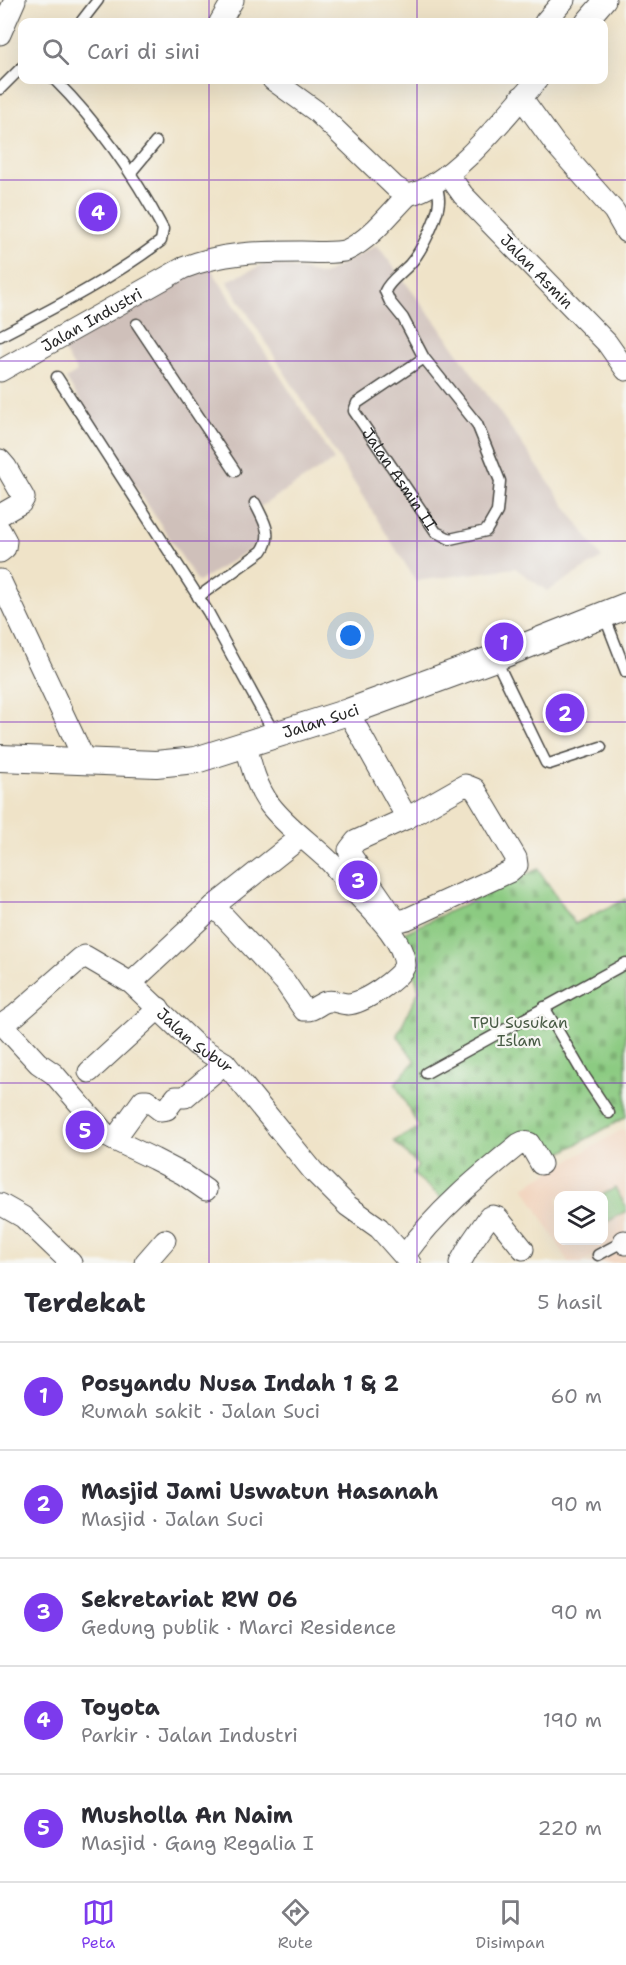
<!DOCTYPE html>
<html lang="id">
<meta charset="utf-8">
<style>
body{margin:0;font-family:"Shantell Sans",sans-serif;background:#f7f7f7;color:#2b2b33}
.controls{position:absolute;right:18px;bottom:18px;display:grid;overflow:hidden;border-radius:12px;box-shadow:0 6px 24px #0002}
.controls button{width:54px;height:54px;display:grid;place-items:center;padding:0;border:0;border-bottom:2px solid #e1e1e2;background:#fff;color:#2b2b33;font:30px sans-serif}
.you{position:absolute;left:351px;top:636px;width:21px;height:21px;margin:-15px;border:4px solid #fff;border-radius:50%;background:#1a73e8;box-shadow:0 0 0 9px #1a73e833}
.badge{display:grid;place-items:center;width:39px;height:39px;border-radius:50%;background:#7c3aed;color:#fff;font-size:20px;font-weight:700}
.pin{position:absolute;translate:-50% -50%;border:3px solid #fff;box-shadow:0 2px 6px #0006}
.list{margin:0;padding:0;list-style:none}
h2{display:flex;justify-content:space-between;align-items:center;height:78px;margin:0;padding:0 24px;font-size:26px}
h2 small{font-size:20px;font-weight:400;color:#7c7c81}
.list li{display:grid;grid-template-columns:39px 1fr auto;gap:18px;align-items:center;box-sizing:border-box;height:108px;padding:0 24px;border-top:2px solid #e1e1e2}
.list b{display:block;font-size:22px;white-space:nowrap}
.list p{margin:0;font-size:20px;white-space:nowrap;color:#7c7c81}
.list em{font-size:20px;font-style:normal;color:#7c7c81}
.icon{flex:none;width:33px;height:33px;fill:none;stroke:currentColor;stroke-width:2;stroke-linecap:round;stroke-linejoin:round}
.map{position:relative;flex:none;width:626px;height:1263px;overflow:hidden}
.search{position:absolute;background:#fff;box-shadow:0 6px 24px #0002;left:18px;right:18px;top:18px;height:66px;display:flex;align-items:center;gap:15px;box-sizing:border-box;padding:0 21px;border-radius:12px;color:#7c7c81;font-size:22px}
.sheet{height:618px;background:#fff}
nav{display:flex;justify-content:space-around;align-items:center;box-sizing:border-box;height:84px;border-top:2px solid #e1e1e2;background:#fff;font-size:16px;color:#7c7c81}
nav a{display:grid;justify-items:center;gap:3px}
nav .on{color:#7c3aed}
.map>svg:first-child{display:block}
</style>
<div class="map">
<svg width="626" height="1263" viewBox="0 0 626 1263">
<defs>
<pattern id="cemetery-stones" width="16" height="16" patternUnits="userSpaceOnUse" patternTransform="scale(1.5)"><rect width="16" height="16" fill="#8ccb82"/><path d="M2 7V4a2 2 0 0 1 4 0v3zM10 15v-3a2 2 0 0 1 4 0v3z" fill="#79ae70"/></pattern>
</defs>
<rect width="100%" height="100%" fill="#f6f6f2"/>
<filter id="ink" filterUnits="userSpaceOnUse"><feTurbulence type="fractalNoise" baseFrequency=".0167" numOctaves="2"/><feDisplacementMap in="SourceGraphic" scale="12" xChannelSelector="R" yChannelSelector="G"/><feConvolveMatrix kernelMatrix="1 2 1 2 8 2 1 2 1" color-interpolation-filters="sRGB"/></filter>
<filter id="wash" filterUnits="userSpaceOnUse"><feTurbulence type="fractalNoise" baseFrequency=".008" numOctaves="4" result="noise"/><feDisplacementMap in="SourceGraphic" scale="24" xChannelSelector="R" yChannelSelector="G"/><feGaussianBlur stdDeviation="1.35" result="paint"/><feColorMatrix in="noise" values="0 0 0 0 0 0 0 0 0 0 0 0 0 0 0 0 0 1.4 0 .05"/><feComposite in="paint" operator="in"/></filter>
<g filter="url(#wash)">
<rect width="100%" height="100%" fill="#efe3c8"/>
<path fill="#f2d4be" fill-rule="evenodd" d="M623,1129L626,1133V1237L582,1263H569L524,1187ZM558,1196H604V1240H558Z
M624,1244L626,1248V1263H586Z"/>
<path fill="#cfc0ba" d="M377,245L446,336L602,558L547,591L515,568L416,581L227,281L269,262L323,275Z
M204,258L334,460L252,512L268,538L198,582L66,379L77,372L62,348Z"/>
<path fill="url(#cemetery-stones)" stroke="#5c7b56" stroke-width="1.5" d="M538,869L575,924L626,899V1117L545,1162L531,1140L448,1203L413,1174L418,1166L394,1141L419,1128L395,1083L415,1061L397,1035L419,990L402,934Z"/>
<path fill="#8ccb82" stroke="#5c7b56" stroke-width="1.5" d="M615,1188L626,1206V1211L604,1224V1196L602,1195Z"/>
</g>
<g filter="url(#ink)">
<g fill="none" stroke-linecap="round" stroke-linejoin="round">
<defs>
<g id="service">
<path d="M81,22L98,0"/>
<path d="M0,89L22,67"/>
<path d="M131,172L156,142"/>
<path d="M137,324L235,471"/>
<path d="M0,336C56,307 111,279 161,241L163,229C134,174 98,123 55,80"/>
<path id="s1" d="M424,358L357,403L354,411L436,532L450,539L486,531L497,512L500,481L477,424L424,358L403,318L390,302L385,291C390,280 402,273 410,264C421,252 439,216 439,200C439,194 437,188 436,182"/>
<path d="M57,377L208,612L275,735"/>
<path d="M198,597L262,551C274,534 263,520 255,503"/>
<path d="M604,615L626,672"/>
<path d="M495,658L546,763L549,764L601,747"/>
<path d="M544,1007L585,1077L609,1113"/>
<path d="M426,1073L626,963"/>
<path d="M598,1255L626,1240"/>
</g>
<g id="minor">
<path d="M220,22L233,0"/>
<path d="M545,22L564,0"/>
<path d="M586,22L605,0"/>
<path d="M0,34L15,0"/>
<path d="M273,80L316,111L395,187L408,195C452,186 508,113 537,80"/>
<path d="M521,97L555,144L614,211L626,232"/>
<path id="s2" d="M448,174L463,195L607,343L626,370"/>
<path id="s3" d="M0,371L183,268C223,252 259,252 301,252C312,252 337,254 347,250C371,239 390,213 408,195"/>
<path d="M0,460L6,467L24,498L21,503L0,515"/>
<path d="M0,530L6,541L5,548L0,552"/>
<path d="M0,580L85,761"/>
<path d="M348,712L407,818"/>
<path d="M465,785L475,789L516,858L517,865L509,872L407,919L398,921L395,919L350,854L349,850L356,841L407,818Z"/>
<path d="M214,906L285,982L304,1010C313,1011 317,1005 325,1002C333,999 341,1004 348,1004C363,1003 400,979 405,965C403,937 368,907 350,887C342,877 336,867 327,859C308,841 286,826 270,805C257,788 251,766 246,745"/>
<path d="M131,983L214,906L301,837"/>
<path d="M3,1025L38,1063L54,1074L108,1137L154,1159L183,1174L206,1190"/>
<path id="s4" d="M0,1026L16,1015L81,958L85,956L131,983L196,1045L225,1063L313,1171L348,1206L379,1228L410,1263"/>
<path d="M89,1072L159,1008"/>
<path d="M114,1140L143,1100H147L160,1110L167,1109L176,1097H185L225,1063"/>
<path d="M0,1204L23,1217L71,1263"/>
<path d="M624,1241L626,1244"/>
<path d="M405,1255C436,1212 477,1178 519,1144L523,1142L529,1143L541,1164"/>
<path d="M145,1263L165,1240"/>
<path d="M460,1263L471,1243L489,1217L493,1216L498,1218L523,1249"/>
</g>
<g id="tertiary">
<path id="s5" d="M0,758L156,764L196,760L348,712L495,658L626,606"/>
</g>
</defs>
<use href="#service" stroke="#484743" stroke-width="13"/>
<use href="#minor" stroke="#484743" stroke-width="23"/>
<use href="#tertiary" stroke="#484743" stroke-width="28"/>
<use href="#service" stroke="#fff" stroke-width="10"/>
<use href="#minor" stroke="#fff" stroke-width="21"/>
<use href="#tertiary" stroke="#fff" stroke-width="26"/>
</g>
</g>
<path fill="none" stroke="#7b2cbf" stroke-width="1.5" stroke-opacity="0.55" d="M209,0V22M417,0V22M209,80V1263M417,80V1263M0,180H626M0,361H626M0,541H626M0,722H626M0,902H626M0,1083H626"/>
<g text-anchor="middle" stroke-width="4.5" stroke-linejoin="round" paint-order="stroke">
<g font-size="16" fill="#2b2b2b" stroke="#f6f6f2">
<text dy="6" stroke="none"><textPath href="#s2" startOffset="132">Jalan Asmin</textPath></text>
<text dy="6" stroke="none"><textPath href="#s3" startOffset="105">Jalan Industri</textPath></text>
<text dy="6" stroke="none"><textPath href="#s1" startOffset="171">Jalan Asmin II</textPath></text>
<text dy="6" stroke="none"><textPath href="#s5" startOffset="327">Jalan Suci</textPath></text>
<text dy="6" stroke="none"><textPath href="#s4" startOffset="250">Jalan Subur</textPath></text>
</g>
<g font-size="16" fill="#485b45" stroke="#f6f6f2">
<text x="519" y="1028">TPU Susukan<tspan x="519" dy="18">Islam</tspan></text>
</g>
</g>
</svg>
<div class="controls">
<button><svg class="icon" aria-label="layers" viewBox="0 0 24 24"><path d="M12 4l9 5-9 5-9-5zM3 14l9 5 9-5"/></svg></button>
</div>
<div class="you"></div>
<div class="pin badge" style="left:504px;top:642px">1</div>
<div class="pin badge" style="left:565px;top:713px">2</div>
<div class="pin badge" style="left:358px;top:880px">3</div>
<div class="pin badge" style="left:98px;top:212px">4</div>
<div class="pin badge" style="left:85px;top:1130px">5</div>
<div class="search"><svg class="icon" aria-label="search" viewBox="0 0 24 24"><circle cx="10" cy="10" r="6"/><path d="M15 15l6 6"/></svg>Cari di sini</div>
</div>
<section class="sheet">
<h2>Terdekat<small>5 hasil</small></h2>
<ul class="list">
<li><span class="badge">1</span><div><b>Posyandu Nusa Indah 1 &amp; 2</b><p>Rumah sakit · Jalan Suci</p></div><em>60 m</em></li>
<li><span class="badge">2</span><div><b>Masjid Jami Uswatun Hasanah</b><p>Masjid · Jalan Suci</p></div><em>90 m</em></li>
<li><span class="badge">3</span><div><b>Sekretariat RW 06</b><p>Gedung publik · Marci Residence</p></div><em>90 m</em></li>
<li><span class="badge">4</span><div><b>Toyota</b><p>Parkir · Jalan Industri</p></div><em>190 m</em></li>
<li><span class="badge">5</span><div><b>Musholla An Naim</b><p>Masjid · Gang Regalia I</p></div><em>220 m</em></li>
</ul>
</section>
<nav>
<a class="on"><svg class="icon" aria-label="map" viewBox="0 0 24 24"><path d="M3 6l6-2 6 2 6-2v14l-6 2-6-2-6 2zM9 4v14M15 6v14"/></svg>Peta</a>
<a><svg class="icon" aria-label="directions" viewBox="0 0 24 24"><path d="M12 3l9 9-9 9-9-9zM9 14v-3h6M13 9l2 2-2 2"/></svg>Rute</a>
<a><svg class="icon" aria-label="saved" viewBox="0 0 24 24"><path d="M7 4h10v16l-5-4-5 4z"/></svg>Disimpan</a>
</nav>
